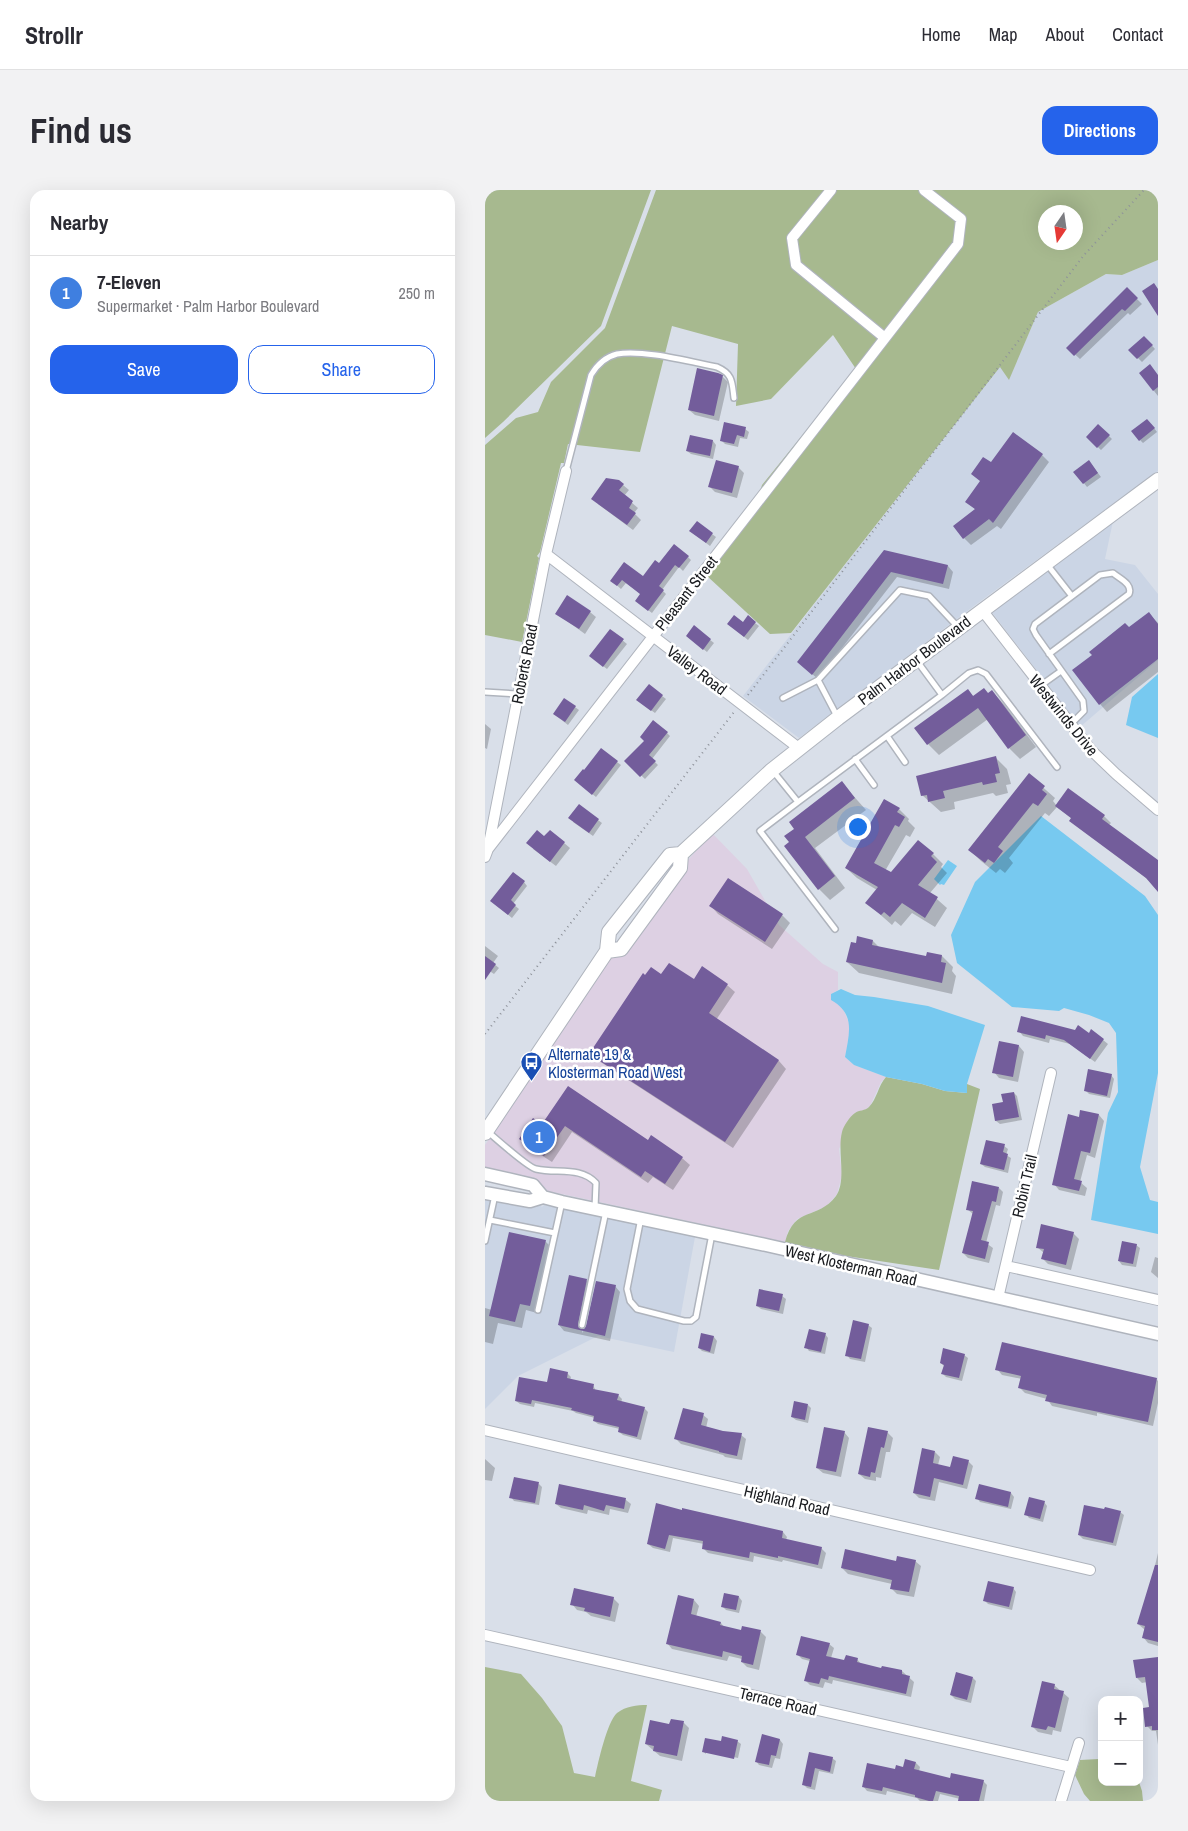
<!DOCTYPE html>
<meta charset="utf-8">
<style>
body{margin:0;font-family:"Archivo Narrow",sans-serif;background:#f2f2f3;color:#2b2b33}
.controls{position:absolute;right:15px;bottom:15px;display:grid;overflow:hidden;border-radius:10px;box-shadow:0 5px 20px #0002}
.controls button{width:45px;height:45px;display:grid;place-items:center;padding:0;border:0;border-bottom:1px solid #e1e1e2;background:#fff;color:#2b2b33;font:25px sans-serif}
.compass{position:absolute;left:553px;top:15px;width:45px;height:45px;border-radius:50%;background:#fff;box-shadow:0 5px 20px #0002;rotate:193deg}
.you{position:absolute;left:372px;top:636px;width:18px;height:18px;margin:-12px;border:4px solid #fff;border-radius:50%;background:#1a73e8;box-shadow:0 0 0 8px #1a73e833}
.badge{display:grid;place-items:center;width:32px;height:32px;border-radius:50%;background:#2563eb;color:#fff;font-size:16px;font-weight:700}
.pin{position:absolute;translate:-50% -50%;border:2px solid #fff;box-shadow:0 1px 5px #0006}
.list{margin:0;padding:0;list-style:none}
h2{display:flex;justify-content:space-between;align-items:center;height:65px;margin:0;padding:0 20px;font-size:21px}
h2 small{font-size:16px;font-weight:400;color:#7c7c81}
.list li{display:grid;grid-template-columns:32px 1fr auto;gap:15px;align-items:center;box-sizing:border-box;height:75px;padding:0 20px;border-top:1px solid #e1e1e2}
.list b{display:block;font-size:19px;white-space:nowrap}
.list p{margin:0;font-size:16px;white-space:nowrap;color:#7c7c81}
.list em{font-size:16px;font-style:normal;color:#7c7c81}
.actions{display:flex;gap:10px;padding:15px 20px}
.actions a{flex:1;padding:11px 0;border:1px solid #2563eb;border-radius:15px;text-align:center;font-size:18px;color:#2563eb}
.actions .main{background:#2563eb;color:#fff}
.map{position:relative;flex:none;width:673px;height:1611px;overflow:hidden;border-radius:15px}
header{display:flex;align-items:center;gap:30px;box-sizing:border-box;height:70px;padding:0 25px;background:#fff;border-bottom:1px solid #e1e1e2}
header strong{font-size:24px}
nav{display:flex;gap:28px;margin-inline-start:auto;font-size:18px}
.intro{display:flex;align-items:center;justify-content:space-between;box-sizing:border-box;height:120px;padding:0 30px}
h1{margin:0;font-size:35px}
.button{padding:12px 22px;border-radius:15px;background:#2563eb;color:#fff;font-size:18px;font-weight:700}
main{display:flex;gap:30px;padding:0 30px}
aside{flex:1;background:#fff;border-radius:15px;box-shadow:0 5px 20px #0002}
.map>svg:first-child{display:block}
</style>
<header>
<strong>Strollr</strong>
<nav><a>Home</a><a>Map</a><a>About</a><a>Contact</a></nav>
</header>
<div class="intro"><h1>Find us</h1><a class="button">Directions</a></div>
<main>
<aside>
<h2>Nearby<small></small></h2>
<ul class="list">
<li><span class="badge" style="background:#3f7fe0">1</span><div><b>7-Eleven</b><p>Supermarket · Palm Harbor Boulevard</p></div><em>250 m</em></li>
</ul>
<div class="actions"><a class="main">Save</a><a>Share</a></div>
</aside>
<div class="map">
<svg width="673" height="1611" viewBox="0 0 673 1611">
<rect width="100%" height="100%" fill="#d9dfe9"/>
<path fill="#cbd5e5" d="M673,70V281L497,410L314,548L258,506L515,176L524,189L553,122L621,84L637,85Z
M628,331L620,369L650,375L673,404V470L595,537L506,421Z
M0,1010L43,1018L55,1015L57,1017L59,1015L210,1047L189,1162L113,1146L33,1186L0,1219Z"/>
<path fill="#ddd0e3" d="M227,643L262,679L294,735L338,774L353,782V800L346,804L359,821L364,833V846L360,867L369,875L401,887L396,892L385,916L380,920L370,923L354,959L357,985L352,1004L342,1016L312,1029L303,1041L300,1052L63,1001L49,988L0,977V955L60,864L138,751L180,696Z"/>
<path fill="#a7b98f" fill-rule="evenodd" d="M0,0H166L116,136L18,232L0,248Z
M171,0H673V70L637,85L621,84L553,122L524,190L515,177L306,443L285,444L222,386L268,325L277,295L371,179L348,145L286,209L251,216L253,154L187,136L155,262L83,254L79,273H76L55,362L52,366L54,368L37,452L0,445V255L31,228L53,222L66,192L120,138ZM560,22H590V52H560Z
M401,887L437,894L460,901L482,903V894L495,899L454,1080L361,1066L300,1052C310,1015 332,1031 351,1006C362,990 352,961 357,942C358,937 365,926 370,923C374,920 380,921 384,917C392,909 393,896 401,887Z
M0,1477L36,1484L57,1508L77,1536L89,1583L110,1587C113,1573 122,1532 132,1523C141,1516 152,1515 162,1515L146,1591L177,1600L174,1611H0Z
M614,1569H617V1592H654L657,1601L658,1611H605L599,1604L590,1585L595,1570Z"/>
<path fill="#77c9f0" d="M673,484V548L641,535L647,507Z
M556,626L660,706L673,725V883L655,977L665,1010L673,1012V1044L606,1030L623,923L633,902L631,843L624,833L604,825L579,818L574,821L527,817L472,773L466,745L490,692Z
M463,670L472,676L459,695L456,694L455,695L449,689Z
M356,799L370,805L389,807L443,816L500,835L482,894V903L460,901L437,894L401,887L369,875L360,867C364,844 371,824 346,810V804Z"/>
<path fill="#0003" d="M642,99L657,114L645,125L643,123L595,169L583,158Z
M659,147L670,159L657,172L645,160Z
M655,183L673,186V206Z
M237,186L243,192L234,231L210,225L204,220Z
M666,234L672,242L658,253L655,250Z
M613,235L627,249L616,260L602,247Z
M260,239L264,242L262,249L255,248L253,257L240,254L236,250Z
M206,246L228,251L231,255L228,269L206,264L202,261Z
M557,265L564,272L516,339L512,336L486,355L479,348L491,320L482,312L496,292L506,274Z
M607,275L616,287L602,297L590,282Z
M253,277L259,283L252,308L230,302L225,297Z
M138,295L144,300L139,306L153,318L149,323L156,330L148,340L113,314Z
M209,344H227L231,347L225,356Z
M399,362L463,376L468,382L464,399L412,387L333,489L319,477Z
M203,367L206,370L198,381L194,377L177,400L181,404L167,423L155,414L156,404L141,393L136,399L126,390L158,388Z
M105,422L111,427L100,444L71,423Z
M664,424L673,433V482L622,522L615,514L644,438Z
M270,433L274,436L263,450L247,437Z
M209,437L229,453L222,462L206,449Z
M125,440L142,454L122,479L109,469Z
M164,496L181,509L170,523L156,513Z
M483,500L489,507L504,504L507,502L518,513L551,557L535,569L524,558L503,529L454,565L443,554Z
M90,517L94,520L83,535L69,524Z
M0,534L6,539L2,559L0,558Z
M182,543L185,546L167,569L173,575L160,589L141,571Z
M511,568L522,579L526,594L521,595L523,603L511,606L508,603L469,612L470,619L456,622L437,605Z
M132,572L136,575L111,607L94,593Z
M544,585L570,608L568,611L572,616L619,626L626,633L624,635L673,672V700L666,692L572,617L564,626L560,623L524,668L528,673L520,683L515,679L511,683L496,671L485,660Z
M357,593L381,620L330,658L360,698L345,710L334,699L306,653L311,639Z
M94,616L117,633L108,646L88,632Z
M414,619L424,629L423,631L430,638L425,647L421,645L400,681L406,684L448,664L458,674L456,677L462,683L445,703L462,718L450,737L427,723L416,736L410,731L407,735L382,713L392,700L372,688L361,678Z
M65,641L85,658L71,676L48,659Z
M39,692L42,696L28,714L34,719L27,728L10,714Z
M226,716L297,725L305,733L287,759L233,724Z
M388,751L394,757L442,768L457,766L468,777L467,781L471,786L467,804L374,783L362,772L372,754Z
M0,756L13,766L8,773L14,778L9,784L0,778Z
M177,786L242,795L250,802L231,830L294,871L301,879L248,958L114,871L106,864Z
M534,841L604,844L607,841L623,854L610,872L585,854L565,849L564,853L538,846Z
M515,852L534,856L539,862L533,892L514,888L509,882Z
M626,885L629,889L625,908L604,904L600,900Z
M83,897L164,952L167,947L197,968L205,975L188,1000L168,987L163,993L87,942L67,972L42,956L35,949L58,935Z
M529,903L532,906L537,930L515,934L511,931L508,915L519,913Z
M614,925L619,931L610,968L602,965L595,992L602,998L600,1006L574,1000L569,994L594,928Z
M519,956L523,959L521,965L526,968L523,983L500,977L496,974Z
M514,998L518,1002L515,1016L511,1015L501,1053L508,1058L504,1073L483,1068L478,1063L488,1024L482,1019Z
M588,1043L594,1049L586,1080L563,1074L558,1069L559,1063L552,1057Z
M60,1051L67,1058L52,1123L41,1120L37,1138L13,1133L8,1154L0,1152V1118L7,1120Z
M651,1055L655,1058L651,1077L637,1075L634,1071Z
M670,1067L673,1068V1088L666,1082Z
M102,1090L107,1096L97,1143L130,1096L135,1102L125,1151L79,1141L74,1135Z
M297,1106L301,1109L298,1124L276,1119L272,1116Z
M383,1135L387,1138L380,1172L365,1169L362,1165Z
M217,1144L229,1147L232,1151L229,1164L217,1161L214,1158Z
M340,1144L343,1148L340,1164L324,1161L321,1157Z
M479,1165L483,1168L477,1191L461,1187L458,1184L460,1177L456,1173Z
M512,1179L671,1189L673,1191V1213L668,1236L612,1223V1226L567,1216L562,1209L540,1203L535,1198L537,1189L517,1185Z
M82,1183L86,1187L85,1190L108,1195L111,1201L133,1205L137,1209L136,1213L159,1218L163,1222L156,1250L138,1245L134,1242L135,1239L113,1234L109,1231L110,1228L91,1223L88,1221L50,1213L49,1217L35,1214L31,1211Z
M323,1215L326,1218L323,1233L311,1230L307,1227Z
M218,1225L223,1229L221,1238L256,1245L261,1249L257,1270L240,1267L238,1265L196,1254L191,1249Z
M359,1242L364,1248L356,1287L338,1283L332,1278Z
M402,1242L408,1248L405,1262H401L396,1288L391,1287V1291L380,1289L374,1284Z
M450,1262L455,1267L453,1275L466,1278L483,1271L488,1276L482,1299L454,1292L450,1311L434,1308L429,1303Z
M0,1269L10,1278L7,1291L0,1290Z
M54,1294L57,1297L54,1315L29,1311L26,1307Z
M75,1296L141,1310L146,1314L143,1323L125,1319L124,1325L103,1320L102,1324L76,1318L71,1314Z
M495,1296L526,1303L529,1307L526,1319L495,1312L492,1308Z
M559,1312L562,1316L558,1332L544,1328L541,1324Z
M198,1321L298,1342L302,1347L301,1350L336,1358L341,1363L337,1379L298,1370L297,1372L269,1366L268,1372L223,1363L218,1358L219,1354L188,1348L185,1362L168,1358L163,1354Z
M635,1322L639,1325L631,1356L598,1349L594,1345Z
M673,1363V1456L663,1453L658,1447L660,1440L653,1434L660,1417Z
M430,1371L436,1376L429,1407L412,1404L406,1398L407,1394L363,1384L357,1378Z
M528,1398L531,1402L527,1420L503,1414L499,1410Z
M254,1407L257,1411L254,1423L241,1420L237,1416Z
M128,1408L134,1414L130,1432L106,1426L101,1422L92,1420L87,1414Z
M209,1410L214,1416L211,1427L236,1433L239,1437L257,1441V1437L276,1442L281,1447L274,1480L262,1477L257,1472V1469L244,1466L242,1471L187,1459L182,1453Z
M344,1454L349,1458L346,1468L360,1472L372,1469L376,1474L397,1480L417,1481L429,1492L426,1507L348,1490L347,1494L340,1492L338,1498L325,1495L320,1490L325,1471L317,1469L313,1465Z
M673,1468V1555L671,1541H667L662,1536L665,1518L662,1492L657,1493L652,1488Z
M488,1488L491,1491L486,1513L470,1509L466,1505Z
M569,1495L584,1508L576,1542L568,1540L567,1545L553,1542L547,1536Z
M187,1530L199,1533L204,1538L197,1571L175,1566L161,1554L185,1536Z
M277,1546L295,1550L298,1554L295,1569L290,1568L287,1578L274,1575L271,1571Z
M252,1551L256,1554L253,1568L221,1561V1564L218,1561L237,1552Z
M325,1563L347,1568L351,1571L348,1584L334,1581L330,1600L322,1598L318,1594Z
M431,1573L435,1577L434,1581L466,1590L498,1591L502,1595L499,1611H475V1609L455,1604L453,1611H435L432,1608L402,1601L401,1605L382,1601L378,1596L410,1580Z"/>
<path fill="#735d9b" d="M669,93L673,99V126L657,101Z
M642,97L653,108L640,121L637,119L589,166L581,158Z
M659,146L668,155L652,169L643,160Z
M665,174L673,185V197L668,201L654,183Z
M212,178L233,183L238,185L229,226L203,220Z
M662,229L670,238L654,251L646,241Z
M239,232L261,237L259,247L252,245L249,254L235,251Z
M613,234L625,245L612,258L601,247Z
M528,242L558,264L508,333L504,329L478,349L468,336L490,319L480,312L495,291L486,284L498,267L506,272Z
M205,245L228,250L225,266L201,261Z
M231,270L254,276L247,303L223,297Z
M604,270L613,283L598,294L588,282Z
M121,288L134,290L139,294L134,300L148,311L144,318L151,323L142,335L106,309Z
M212,331L228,343L221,353L204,341Z
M189,354L204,366L194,378L190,375L174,396L179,400L163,421L150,411L155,404L137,390L132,396L125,391L139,372L158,386L170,370L174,373Z
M399,360L463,375L458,394L406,382L327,485L312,472Z
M82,405L106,421L94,439L70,424Z
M664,422L673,434V469L614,515L587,480L607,465L604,462L640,433L644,437Z
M249,425L258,432L263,425L271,432L259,447L242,434Z
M209,435L226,449L218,460L201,446Z
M125,439L139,449L118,477L104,466Z
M164,494L178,505L166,521L151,510Z
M499,498L503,503L507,500L541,545L523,559L493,518L442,555L429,538L483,499L488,506Z
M79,508L91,516L80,532L68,524Z
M168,530L183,542L164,565L171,571L155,587L139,571L159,551L155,547Z
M116,558L133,571L107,605L89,590L98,579L99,580Z
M511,566L515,583L510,584L512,592L498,595L497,592L458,601L460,608L443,612L442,605L436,606L431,586Z
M544,583L560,596L557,600L562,604L553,616L548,613L513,657L518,661L509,673L503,669L500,673L483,660Z
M357,591L370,608L320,647L350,686L333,700L299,656L304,652L299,646L309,639L304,632Z
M583,598L620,625L617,629L673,670V702L661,688L584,631L586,628L570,616Z
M399,609L415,618L412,622L420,627L414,637L410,635L389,673L406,682L433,650L449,663L446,666L452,672L433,695L453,707L440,728L417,713L405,727L399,722L396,725L380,713L393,697L360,678Z
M94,614L114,629L104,643L83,628Z
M52,640L59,646L65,640L80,652L65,672L41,653Z
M28,682L40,691L26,710L31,715L23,725L5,711Z
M243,688L298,724L280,752L224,716Z
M372,746L388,750L387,755L441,766L442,762L457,765L456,772L461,773L457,793L361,772L366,752L371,753Z
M0,766L11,774L0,790Z
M184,773L209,789L217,776L243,794L224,823L294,870L240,952L104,864L158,783L160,785L166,777L176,784Z
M536,826L590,840L593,835L604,843L606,839L619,849L605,869L579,850L561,845L560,849L532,842Z
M514,851L534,855L528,887L507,883Z
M603,879L627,884L622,906L599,901Z
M83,896L163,950L166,945L198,967L180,994L160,981L156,987L80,936L59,966L34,949L48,928L57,934Z
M529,902L534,927L510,931L507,914L518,912L516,904Z
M595,920L614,924L605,963L596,961L589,989L597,991L594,1001L567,995L583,924L594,927Z
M501,950L520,954L518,962L523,964L519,980L495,974Z
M487,991L514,997L511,1012L507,1011L496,1050L504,1052L500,1069L477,1063L488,1021L481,1020Z
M556,1034L589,1042L581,1075L556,1069L559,1059L551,1058Z
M24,1042L61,1050L45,1116L35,1114L30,1132L4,1126Z
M637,1051L652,1054L648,1074L633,1071Z
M84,1085L102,1089L93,1134L96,1139H99L101,1136L111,1091L131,1095L120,1146L73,1135Z
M274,1099L298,1104L294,1121L271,1116Z
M368,1130L384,1134L376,1169L360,1166Z
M324,1139L341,1143L336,1162L319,1158Z
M216,1143L229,1146L225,1162L213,1158Z
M517,1152L672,1188L663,1232L560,1211L562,1205L533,1198L536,1186L510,1180Z
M458,1158L480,1164L474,1188L456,1184L459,1175L455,1173Z
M65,1178L83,1182L82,1188L109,1194L108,1199L134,1204L132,1210L160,1217L152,1247L133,1242L134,1237L108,1231L109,1226L86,1220L87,1218L47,1210L46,1214L30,1211L34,1187L62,1192Z
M309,1211L323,1214L320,1230L306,1227Z
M198,1218L219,1223L216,1235L238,1241L257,1243L252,1266L234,1262V1261L189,1249Z
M339,1237L360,1241L351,1282L331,1278Z
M383,1237L403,1241L399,1258L396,1257L390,1283L386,1282L385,1287L373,1284Z
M437,1258L450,1261L448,1273L465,1277L468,1266L484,1270L478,1295L449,1288L445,1307L428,1303Z
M29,1287L54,1292L50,1313L24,1308Z
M74,1294L141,1308L139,1319L121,1315L119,1321L99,1315L98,1320L70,1314Z
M494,1294L526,1302L523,1317L490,1309Z
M544,1307L560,1311L555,1329L539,1325Z
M171,1313L197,1320V1318L210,1321L298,1341L297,1348L337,1357L333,1375L293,1366V1368L265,1362L264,1368L244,1364L217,1359L218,1351L184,1345L180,1359L162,1354Z
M599,1315L619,1319L620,1317L636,1321L628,1353L593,1345Z
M360,1359L411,1371L412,1366L431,1370L424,1402L405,1399L407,1390L356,1378Z
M670,1375H673V1452L657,1448L660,1436L652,1434Z
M503,1391L529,1397L524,1417L498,1411Z
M89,1398L129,1407L125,1427L99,1421L100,1418L85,1415Z
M239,1403L254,1406L251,1420L236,1417Z
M193,1405L209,1409L206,1424L236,1432L235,1435L256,1440L257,1436L276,1440L268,1475L256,1472L257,1466L238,1461L237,1467L181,1454Z
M316,1446L345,1453L341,1466L359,1470L361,1465L373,1468L372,1472L396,1478L397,1476L417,1480V1484L425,1486L421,1504L344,1486L343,1490L336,1488L334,1494L319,1491L325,1469L311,1465Z
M673,1467V1540H667V1536L660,1537L658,1518L664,1517L660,1487L651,1488L648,1470Z
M471,1482L488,1487L482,1510L465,1505Z
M557,1491L570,1494L569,1499L579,1501L570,1538L563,1536L561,1540L546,1537Z
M186,1529L199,1531L192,1566L168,1561L169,1556L160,1554L165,1530L184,1534Z
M277,1544L295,1549L291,1566L286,1565L284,1575L270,1572Z
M237,1546L253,1550L249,1569L217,1562L220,1548L236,1551Z
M324,1562L348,1567L345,1582L330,1578L326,1597L317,1595Z
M420,1569L431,1572L429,1579L465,1588L466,1583L499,1590L494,1611H473L474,1606L451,1601L448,1611H444L430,1607V1605L398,1597L397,1601L377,1597L382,1573L410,1579L411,1575L418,1577Z"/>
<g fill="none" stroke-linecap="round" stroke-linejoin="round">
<defs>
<path id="service" d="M81,281L106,185C112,175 120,167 132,164C157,159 206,172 232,177C248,184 247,192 249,208
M561,373L586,405
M564,464L644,404C648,394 635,389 628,383L615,385L550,434L548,439L551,445L598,511L599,521L585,535
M432,471L457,505
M555,496L576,481
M0,502L33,504
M298,508L333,490
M353,528L333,490L415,400L444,406L473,437
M402,546L420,572
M370,569L389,595
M288,581L313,612L457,505L484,483L493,480L501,484L572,577
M313,612L275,641L350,739
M2,941C10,948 44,978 51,979C72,984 95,976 111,993L110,1018
M156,1028L142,1099L145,1111L152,1119L199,1131H206L211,1127L227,1044
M5,1030L70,1043
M0,1051L10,1005
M53,1120L77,1012
M97,1135L121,1021"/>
<path id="minor" d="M346,0L307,48L311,75L400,148
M61,364L315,559
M497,420L606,560L631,584L673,620
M3,659L473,54L476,29L439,0
M0,667L3,659L61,364L81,281
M521,1076L673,1110
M513,1108L566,883
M0,1240L605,1380
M0,1445L586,1577
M576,1611L594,1553"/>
<path id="tertiary" d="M0,984L48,995L58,1007
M0,1003L45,1011L58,1007L77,1012L281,1055L673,1144"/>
<path id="secondary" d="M122,761L136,759L195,678L196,664
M0,943L122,761L124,742L185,665L196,664L287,580L353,528L673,290"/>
</defs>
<use href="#service" stroke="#afb4bd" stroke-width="8"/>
<use href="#minor" stroke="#afb4bd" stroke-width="12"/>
<use href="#tertiary" stroke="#afb4bd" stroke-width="15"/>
<use href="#secondary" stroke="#afb4bd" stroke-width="16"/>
<path stroke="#8e929a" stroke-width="2" stroke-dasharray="1 4" stroke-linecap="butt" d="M263,505L599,65L659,0
M0,844L249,522"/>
<use href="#service" stroke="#fff" stroke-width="5"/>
<use href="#minor" stroke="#fff" stroke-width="10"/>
<use href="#tertiary" stroke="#fff" stroke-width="12"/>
<use href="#secondary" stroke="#fff" stroke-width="14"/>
</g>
<defs>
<symbol id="bus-pin" viewBox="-11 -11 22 30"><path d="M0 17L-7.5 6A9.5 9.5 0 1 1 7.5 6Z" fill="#1a4fb4" stroke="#fff"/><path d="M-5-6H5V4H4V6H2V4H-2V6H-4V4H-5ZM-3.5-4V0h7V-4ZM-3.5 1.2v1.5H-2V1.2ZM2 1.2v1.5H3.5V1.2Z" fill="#fff"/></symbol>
</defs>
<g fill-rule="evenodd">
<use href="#bus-pin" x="34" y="860" width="25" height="34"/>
</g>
<g text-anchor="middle" stroke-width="5" stroke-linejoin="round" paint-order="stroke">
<g font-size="16" fill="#191b1f" stroke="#fff">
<text transform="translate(201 403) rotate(-52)" y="6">Pleasant Street</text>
<text transform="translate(429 470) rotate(-37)" y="6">Palm Harbor Boulevard</text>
<text transform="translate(39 474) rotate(-79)" y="6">Roberts Road</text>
<text transform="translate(212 480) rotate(37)" y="6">Valley Road</text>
<text transform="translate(579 525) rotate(51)" y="6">Westwinds Drive</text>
<text transform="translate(539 996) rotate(-77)" y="6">Robin Trail</text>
<text transform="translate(366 1075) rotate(13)" y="6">West Klosterman Road</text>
<text transform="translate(302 1310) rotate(13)" y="6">Highland Road</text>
<text transform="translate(293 1511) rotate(13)" y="6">Terrace Road</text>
</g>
<g font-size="16" fill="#164399" stroke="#fff" text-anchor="start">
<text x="63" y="870">Alternate 19 &amp;<tspan x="63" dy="18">Klosterman Road West</tspan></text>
</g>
</g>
</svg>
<div class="controls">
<button>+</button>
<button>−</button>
</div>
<svg class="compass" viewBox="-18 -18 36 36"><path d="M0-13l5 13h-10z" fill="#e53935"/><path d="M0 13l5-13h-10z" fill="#7c7c81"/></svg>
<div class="you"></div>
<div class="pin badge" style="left:54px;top:947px;background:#3f7fe0">1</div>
</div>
</main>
